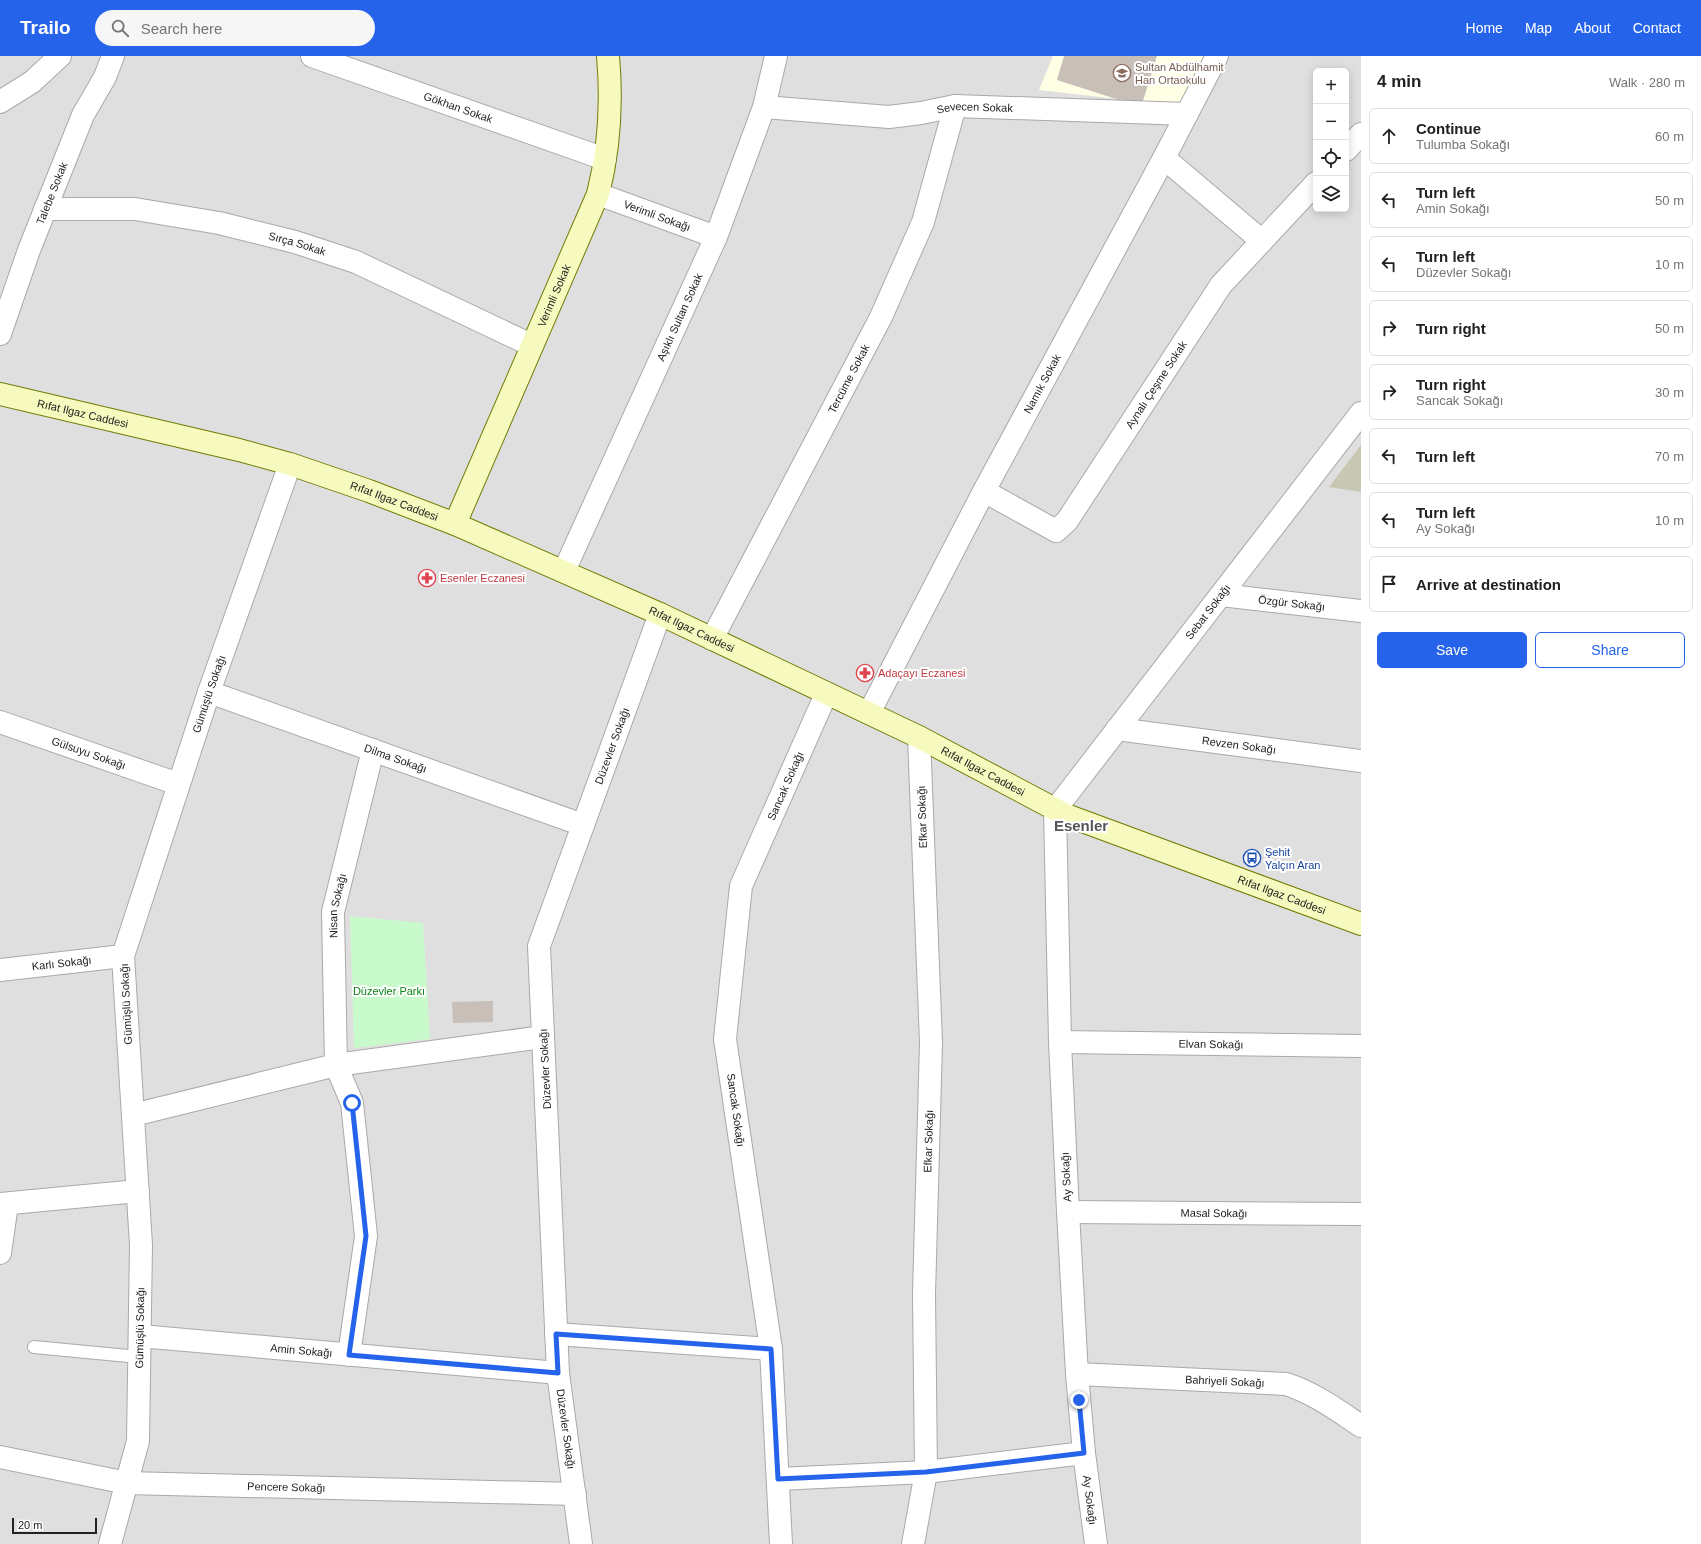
<!DOCTYPE html>
<meta charset="utf-8">
<style>
body{margin:0;font-family:Helvetica,sans-serif;background:#f6f6f6;color:#202124}
.controls{position:absolute;right:12px;top:12px;display:grid;overflow:hidden;border-radius:6px;box-shadow:0 2px 10px #0003}
.controls button{width:36px;height:36px;display:grid;place-items:center;padding:0;border:0;border-bottom:1px solid #e0e0e0;background:#fff;color:#202124;font:20px sans-serif}
.scale{position:absolute;left:12px;bottom:10px;width:85px;box-sizing:border-box;padding-left:4px;border:2px solid #222;border-top:0;font-size:11px;line-height:14px;white-space:nowrap;color:#222;-webkit-text-stroke:3px #fff;paint-order:stroke}
.stop{position:absolute;width:12px;height:12px;margin:-9px;border:3px solid #2563eb;border-radius:50%;background:#fff}
.stop.end{background:#2563eb;border-color:#fff;box-shadow:0 1px 4px #0008}
.list{margin:0;padding:0;list-style:none}
h2{display:flex;justify-content:space-between;align-items:center;height:52px;margin:0;padding:0 16px;font-size:17px}
h2 small{font-size:13px;font-weight:400;color:#757577}
.list li{display:grid;grid-template-columns:26px 1fr auto;gap:12px;align-items:center;box-sizing:border-box;height:56px;margin:0 8px 8px;padding:0 8px;border:1px solid #e0e0e0;border-radius:6px}
.list b{display:block;font-size:15px;white-space:nowrap}
.list p{margin:0;font-size:13px;white-space:nowrap;color:#757577}
.list em{font-size:13px;font-style:normal;color:#757577}
.actions{display:flex;gap:8px;padding:12px 16px}
.actions a{flex:1;padding:9px 0;border:1px solid #2563eb;border-radius:6px;text-align:center;font-size:14px;color:#2563eb}
.actions .main{background:#2563eb;color:#fff}
.icon{flex:none;width:22px;height:22px;fill:none;stroke:currentColor;stroke-width:2;stroke-linecap:round;stroke-linejoin:round}
.map{position:relative;flex:none;width:1361px;height:1488px;overflow:hidden}
header{display:flex;align-items:center;gap:24px;box-sizing:border-box;height:56px;padding:0 20px;background:#2563eb;color:#fff}
header strong{font-size:19px}
nav{display:flex;gap:22px;margin-inline-start:auto;font-size:14px}
.search{width:280px;height:36px;background:#f6f6f6;display:flex;align-items:center;gap:10px;box-sizing:border-box;padding:0 14px;border-radius:22px;color:#757577;font-size:15px}
main{display:flex}
aside{flex:1;background:#fff}
.map>svg:first-child{display:block}
</style>
<header>
<strong>Trailo</strong>
<div class="search"><svg class="icon" aria-label="search" viewBox="0 0 24 24"><circle cx="10" cy="10" r="6"/><path d="M15 15l6 6"/></svg>Search here</div>
<nav><a>Home</a><a>Map</a><a>About</a><a>Contact</a></nav>
</header>
<main>
<div class="map">
<svg width="1361" height="1488" viewBox="0 0 1361 1488">
<rect width="100%" height="100%" fill="#f2efe9"/>
<path fill="#e0dfdf" fill-rule="evenodd" d="M0,0H1361V1488H0ZM1316,15H1346V153H1316Z"/>
<path fill="#ffffe5" d="M1053,0H1207L1180,50L1039,34Z"/>
<path fill="#c7c7b4" d="M1361,389V436L1329,431Z"/>
<path fill="#c8facc" d="M350,860L423,867L430,983L354,992Z"/>
<path fill="#c7bfb8" d="M1064,0H1157L1141,51L1057,24Z
M493,945V966L453,967L452,946Z"/>
<g fill="none" stroke-linecap="round" stroke-linejoin="round">
<defs>
<path id="lane" d="M34,1291L139,1301"/>
<g id="street">
<path id="s1" d="M312,0L605,103"/>
<path d="M0,46L32,26L60,0"/>
<path id="s2" d="M764,51L889,61L921,57L955,50L1187,58"/>
<path d="M1346,94L1361,78"/>
<path d="M1164,102L1262,185"/>
<path id="s3" d="M598,138L716,181"/>
<path id="s4" d="M45,153H135L219,167L295,186L356,206L531,289"/>
<path id="s5" d="M0,278L29,194L83,59L105,21L113,0"/>
<path id="s6" d="M984,435L1056,475L1067,465L1221,229L1316,127"/>
<path id="s7" d="M564,515L716,181L764,51L776,0"/>
<path id="s8" d="M1221,539L1361,555"/>
<path id="s9" d="M712,583L881,261L923,166L955,50"/>
<path id="s10" d="M209,636L583,769"/>
<path id="s11" d="M869,657L984,435L1164,102L1217,0"/>
<path id="s12" d="M0,666L178,728"/>
<path id="s13" d="M1117,673L1361,705"/>
<path id="s14" d="M0,914L123,900"/>
<path id="s15" d="M1060,986L1361,990"/>
<path d="M133,1059L336,1009L543,981"/>
<path d="M0,1148L138,1135"/>
<path id="s16" d="M1068,1156L1361,1158"/>
<path d="M0,1197L7,1148"/>
<path d="M556,1278L771,1293"/>
<path id="s17" d="M140,1280L558,1317"/>
<path id="s18" d="M349,1299L366,1180L352,1047L336,1009L333,856L373,694"/>
<path id="s19" d="M1077,1318L1286,1328C1314,1337 1337,1354 1361,1370"/>
<path id="s20" d="M0,1401L127,1427L575,1438"/>
<path d="M778,1423L926,1416L1084,1397"/>
<path id="s21" d="M110,1488L138,1385L141,1189L123,900L209,636L290,408"/>
<path id="s22" d="M581,1488L558,1317L539,890L660,558"/>
<path id="s23" d="M781,1488L771,1293L725,983L741,830L826,638"/>
<path id="s24" d="M913,1488L926,1416L924,1238L931,987L919,681"/>
<path id="s25" d="M1096,1488L1084,1397L1077,1318L1068,1156L1060,986L1055,754L1361,357"/>
</g>
<g id="secondary">
<path id="s26" d="M0,338L239,394L290,408L369,435L455,468L660,558L919,681L1066,759L1361,868"/>
<path id="s27" d="M455,468L598,138C609,94 612,45 608,0"/>
</g>
</defs>
<use href="#lane" stroke="#a9a9a9" stroke-width="14"/>
<use href="#street" stroke="#a9a9a9" stroke-width="24"/>
<use href="#secondary" stroke="#707d05" stroke-width="24"/>
<use href="#lane" stroke="#fff" stroke-width="12"/>
<use href="#street" stroke="#fff" stroke-width="22"/>
<use href="#secondary" stroke="#f7fabf" stroke-width="22"/>
</g>
<g fill="none" stroke-linecap="round" stroke-linejoin="round">
<path stroke="#2563eb" stroke-width="5" d="M352,1047L366,1180L349,1299L558,1317L556,1278L771,1293L778,1423L926,1416L1084,1397L1079,1344"/>
</g>
<defs>
<symbol id="school-ring" viewBox="-11 -11 22 22"><circle r="9.5" fill="#fff" stroke="#8d6e63" stroke-width="1.5"/><path d="M0-5L7-2L0 1L-7-2ZM-4 1L0 2.5L4 1V4Q0 6-4 4Z" fill="#8d6e63"/></symbol>
<symbol id="pharmacy-ring" viewBox="-11 -11 22 22"><circle r="9.5" fill="#fff" stroke="#e0444e" stroke-width="1.5"/><path d="M-2-6h4v4h4v4h-4v4h-4v-4h-4v-4h4Z" fill="#e0444e"/></symbol>
<symbol id="bus-ring" viewBox="-11 -11 22 22"><circle r="9.5" fill="#fff" stroke="#1a4fb4" stroke-width="1.5"/><path d="M-5-6H5V4H4V6H2V4H-2V6H-4V4H-5ZM-3.5-4V0h7V-4ZM-3.5 1.2v1.5H-2V1.2ZM2 1.2v1.5H3.5V1.2Z" fill="#1a4fb4"/></symbol>
</defs>
<g fill-rule="evenodd">
<use href="#school-ring" x="1112" y="7" width="20" height="20"/>
<use href="#pharmacy-ring" x="417" y="512" width="20" height="20"/>
<use href="#pharmacy-ring" x="855" y="607" width="20" height="20"/>
<use href="#bus-ring" x="1242" y="792" width="20" height="20"/>
</g>
<g text-anchor="middle" stroke-width="4" stroke-linejoin="round" paint-order="stroke">
<g font-size="11" fill="#785e54" stroke="#fff" text-anchor="start">
<text x="1135" y="15">Sultan Abdülhamit<tspan x="1135" dy="13">Han Ortaokulu</tspan></text>
</g>
<g font-size="11" fill="#222" stroke="#fff">
<text dy="4" stroke="none"><textPath href="#s1" startOffset="155">Gökhan Sokak</textPath></text>
<text dy="4" stroke="none"><textPath href="#s2" startOffset="212">Sevecen Sokak</textPath></text>
<text dy="4" stroke="none"><textPath href="#s5" startOffset="150">Talebe Sokak</textPath></text>
<text dy="4" stroke="none"><textPath href="#s3" startOffset="63">Verimli Sokağı</textPath></text>
<text dy="4" stroke="none"><textPath href="#s4" startOffset="256">Sırça Sokak</textPath></text>
<text dy="4" stroke="none"><textPath href="#s27" startOffset="249">Verimli Sokak</textPath></text>
<text dy="4" stroke="none"><textPath href="#s7" startOffset="279">Aşıklı Sultan Sokak</textPath></text>
<text dy="4" stroke="none"><textPath href="#s9" startOffset="294">Tercüme Sokak</textPath></text>
<text dy="4" stroke="none"><textPath href="#s11" startOffset="372">Namık Sokak</textPath></text>
<text dy="4" stroke="none"><textPath href="#s6" startOffset="260">Aynalı Çeşme Sokak</textPath></text>
<text dy="4" stroke="none"><textPath href="#s26" startOffset="85">Rıfat Ilgaz Caddesi</textPath></text>
<text dy="4" stroke="none"><textPath href="#s26" startOffset="409">Rıfat Ilgaz Caddesi</textPath></text>
<text dy="4" stroke="none"><textPath href="#s8" startOffset="71">Özgür Sokağı</textPath></text>
<text dy="4" stroke="none"><textPath href="#s25" startOffset="986">Sebat Sokağı</textPath></text>
<text dy="4" stroke="none"><textPath href="#s26" startOffset="733">Rıfat Ilgaz Caddesi</textPath></text>
<text dy="4" stroke="none"><textPath href="#s21" startOffset="868">Gümüşlü Sokağı</textPath></text>
<text dy="4" stroke="none"><textPath href="#s13" startOffset="123">Revzen Sokağı</textPath></text>
<text dy="4" stroke="none"><textPath href="#s22" startOffset="813">Düzevler Sokağı</textPath></text>
<text dy="4" stroke="none"><textPath href="#s12" startOffset="94">Gülsuyu Sokağı</textPath></text>
<text dy="4" stroke="none"><textPath href="#s10" startOffset="198">Dilma Sokağı</textPath></text>
<text dy="4" stroke="none"><textPath href="#s26" startOffset="1057">Rıfat Ilgaz Caddesi</textPath></text>
<text dy="4" stroke="none"><textPath href="#s23" startOffset="772">Sancak Sokağı</textPath></text>
<text transform="translate(922 761) rotate(-92)" y="4">Efkar Sokağı</text>
<text dy="4" stroke="none"><textPath href="#s26" startOffset="1381">Rıfat Ilgaz Caddesi</textPath></text>
<text dy="4" stroke="none"><textPath href="#s18" startOffset="455">Nisan Sokağı</textPath></text>
<text dy="4" stroke="none"><textPath href="#s14" startOffset="62">Karlı Sokağı</textPath></text>
<text transform="translate(126 948) rotate(-93)" y="4">Gümüşlü Sokağı</text>
<text dy="4" stroke="none"><textPath href="#s15" startOffset="151">Elvan Sokağı</textPath></text>
<text transform="translate(545 1013) rotate(-93)" y="4">Düzevler Sokağı</text>
<text transform="translate(736 1054) rotate(82)" y="4">Sancak Sokağı</text>
<text dy="4" stroke="none"><textPath href="#s24" startOffset="404">Efkar Sokağı</textPath></text>
<text transform="translate(1066 1121) rotate(-93)" y="4">Ay Sokağı</text>
<text dy="4" stroke="none"><textPath href="#s16" startOffset="146">Masal Sokağı</textPath></text>
<text dy="4" stroke="none"><textPath href="#s21" startOffset="220">Gümüşlü Sokağı</textPath></text>
<text dy="4" stroke="none"><textPath href="#s17" startOffset="162">Amin Sokağı</textPath></text>
<text dy="4" stroke="none"><textPath href="#s19" startOffset="148">Bahriyeli Sokağı</textPath></text>
<text transform="translate(566 1373) rotate(82)" y="4">Düzevler Sokağı</text>
<text dy="4" stroke="none"><textPath href="#s20" startOffset="289">Pencere Sokağı</textPath></text>
<text transform="translate(1090 1444) rotate(83)" y="4">Ay Sokağı</text>
</g>
<g font-size="11" fill="#be3a42" stroke="#fff" text-anchor="start">
<text x="440" y="526">Esenler Eczanesi</text>
<text x="878" y="621">Adaçayı Eczanesi</text>
</g>
<g font-size="11" fill="#164399" stroke="#fff" text-anchor="start">
<text x="1265" y="800">Şehit<tspan x="1265" dy="13">Yalçın Aran</tspan></text>
</g>
<g font-size="11" fill="#0c8416" stroke="#fff">
<text x="389" y="939">Düzevler Parkı</text>
</g>
<g font-size="15" font-weight="bold" fill="#555" stroke="#fff">
<text x="1081" y="775">Esenler</text>
</g>
</g>
</svg>
<div class="controls">
<button>+</button>
<button>−</button>
<button><svg class="icon" aria-label="locate" viewBox="0 0 24 24"><circle cx="12" cy="12" r="6"/><path d="M12 2v4M12 18v4M2 12h4M18 12h4"/></svg></button>
<button><svg class="icon" aria-label="layers" viewBox="0 0 24 24"><path d="M12 4l9 5-9 5-9-5zM3 14l9 5 9-5"/></svg></button>
</div>
<div class="scale">20 m</div>
<div class="stop" style="left:352px;top:1047px"></div>
<div class="stop end" style="left:1079px;top:1344px"></div>
</div>
<aside>
<h2>4 min<small>Walk · 280 m</small></h2>
<ul class="list">
<li><svg class="icon" aria-label="ahead" viewBox="0 0 24 24"><path d="M12 20V5M6 11l6-6 6 6"/></svg><div><b>Continue</b><p>Tulumba Sokağı</p></div><em>60 m</em></li>
<li><svg class="icon" aria-label="left" viewBox="0 0 24 24"><path d="M17 20v-9H6M10 6l-5 5 5 5"/></svg><div><b>Turn left</b><p>Amin Sokağı</p></div><em>50 m</em></li>
<li><svg class="icon" aria-label="left" viewBox="0 0 24 24"><path d="M17 20v-9H6M10 6l-5 5 5 5"/></svg><div><b>Turn left</b><p>Düzevler Sokağı</p></div><em>10 m</em></li>
<li><svg class="icon" aria-label="right" viewBox="0 0 24 24"><path d="M7 20v-9h11M14 6l5 5-5 5"/></svg><div><b>Turn right</b></div><em>50 m</em></li>
<li><svg class="icon" aria-label="right" viewBox="0 0 24 24"><path d="M7 20v-9h11M14 6l5 5-5 5"/></svg><div><b>Turn right</b><p>Sancak Sokağı</p></div><em>30 m</em></li>
<li><svg class="icon" aria-label="left" viewBox="0 0 24 24"><path d="M17 20v-9H6M10 6l-5 5 5 5"/></svg><div><b>Turn left</b></div><em>70 m</em></li>
<li><svg class="icon" aria-label="left" viewBox="0 0 24 24"><path d="M17 20v-9H6M10 6l-5 5 5 5"/></svg><div><b>Turn left</b><p>Ay Sokağı</p></div><em>10 m</em></li>
<li><svg class="icon" aria-label="arrive" viewBox="0 0 24 24"><path d="M6 21V4h12l-3 4 3 4H6"/></svg><div><b>Arrive at destination</b></div></li>
</ul>
<div class="actions"><a class="main">Save</a><a>Share</a></div>
</aside>
</main>
